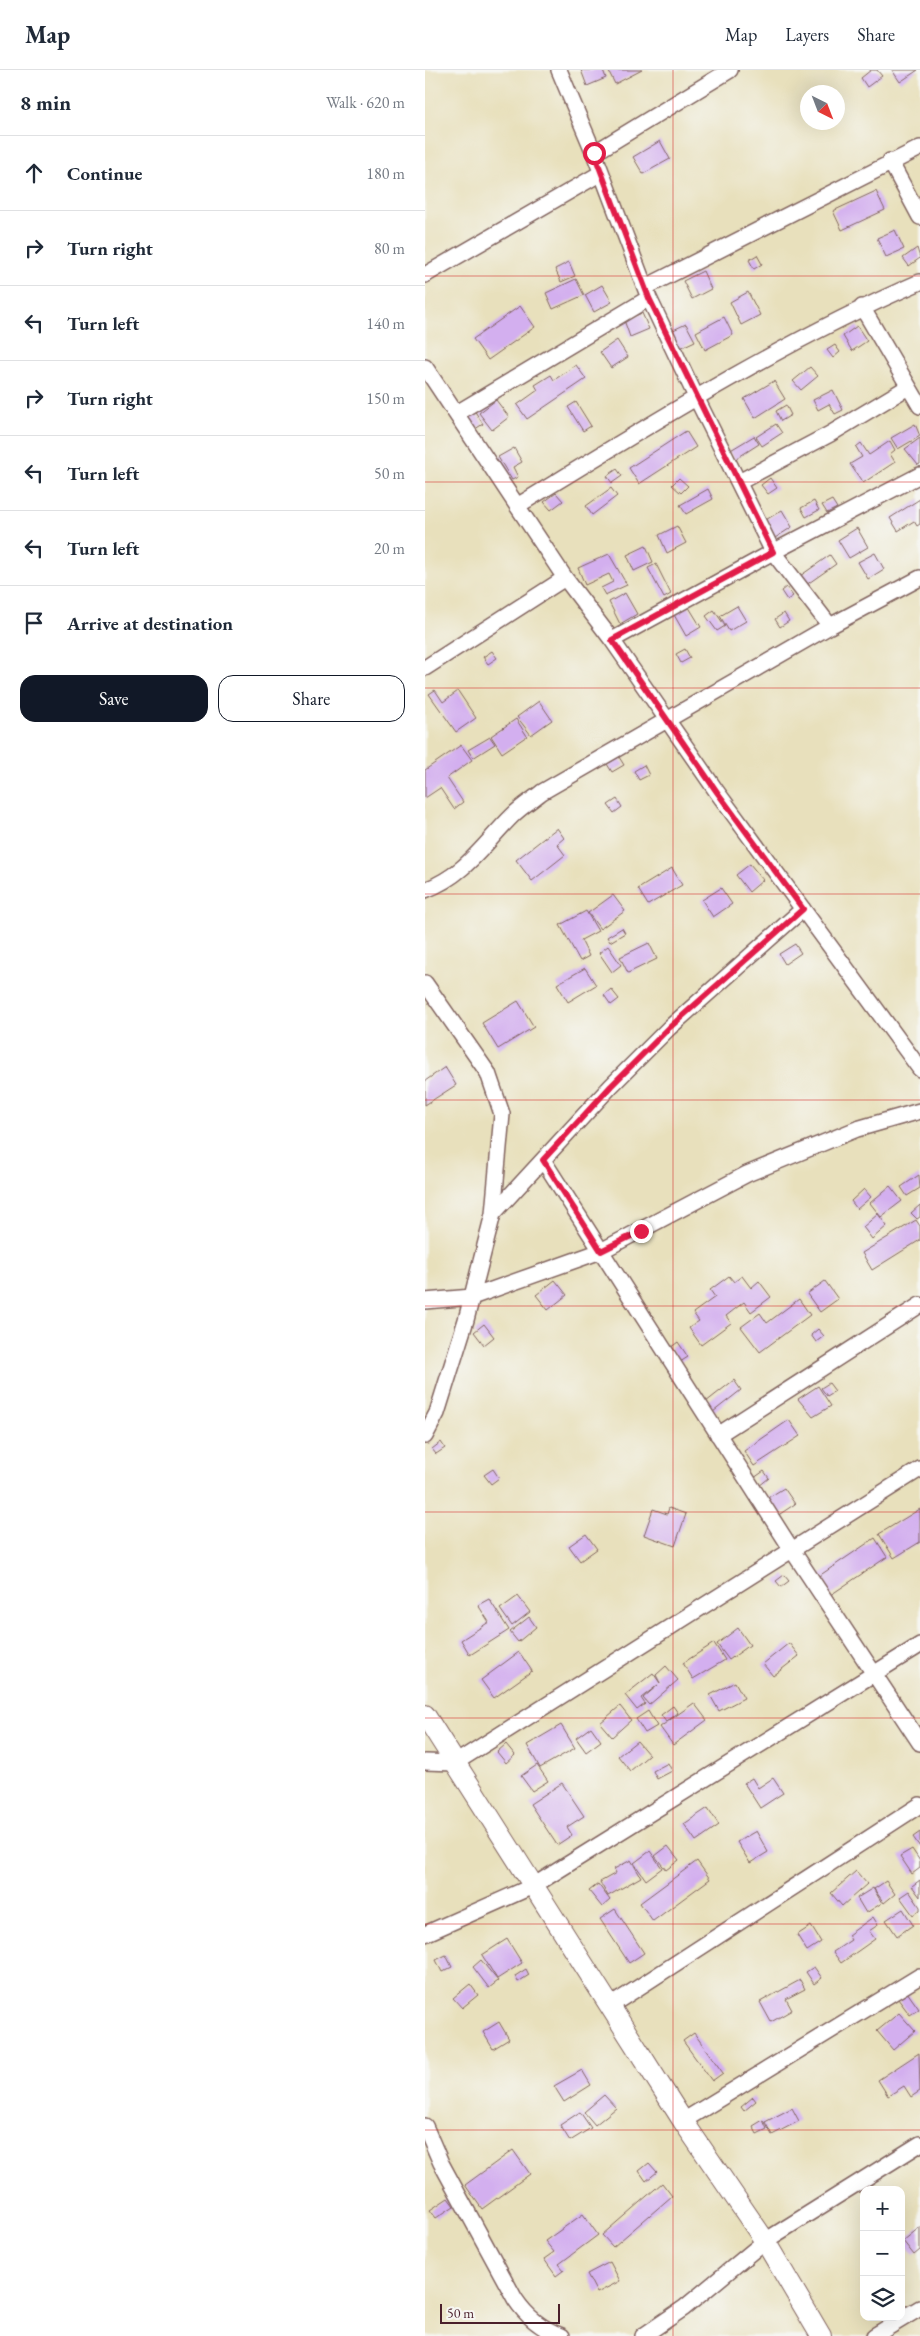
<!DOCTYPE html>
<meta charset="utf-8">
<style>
body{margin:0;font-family:"EB Garamond",serif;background:#f2f2f3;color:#1f2937}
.controls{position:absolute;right:15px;bottom:15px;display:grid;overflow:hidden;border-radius:10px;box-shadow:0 5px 20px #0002}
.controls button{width:45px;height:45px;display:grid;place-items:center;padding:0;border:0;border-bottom:1px solid #e0e1e3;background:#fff;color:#1f2937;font:25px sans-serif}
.compass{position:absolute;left:375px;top:15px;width:45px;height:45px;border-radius:50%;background:#fff;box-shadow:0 5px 20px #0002;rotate:138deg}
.scale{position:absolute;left:15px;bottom:12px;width:120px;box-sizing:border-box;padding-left:5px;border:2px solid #4a1f2b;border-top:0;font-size:14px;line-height:18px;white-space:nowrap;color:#4a1f2b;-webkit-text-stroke:4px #f6f6f2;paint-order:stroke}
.stop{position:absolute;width:15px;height:15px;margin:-11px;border:4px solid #e11d48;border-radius:50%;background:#fff}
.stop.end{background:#e11d48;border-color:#fff;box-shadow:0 1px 5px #0008}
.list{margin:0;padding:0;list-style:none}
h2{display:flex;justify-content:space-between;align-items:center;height:65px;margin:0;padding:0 20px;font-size:21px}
h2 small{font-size:16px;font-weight:400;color:#747a83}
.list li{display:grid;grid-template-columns:32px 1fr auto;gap:15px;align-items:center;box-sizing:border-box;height:75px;padding:0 20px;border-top:1px solid #e0e1e3}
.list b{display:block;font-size:19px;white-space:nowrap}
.list em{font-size:16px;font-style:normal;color:#747a83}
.actions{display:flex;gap:10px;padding:15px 20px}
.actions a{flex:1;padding:11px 0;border:1px solid #111827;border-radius:15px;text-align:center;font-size:18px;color:#111827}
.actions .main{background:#111827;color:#fff}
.icon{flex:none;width:28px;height:28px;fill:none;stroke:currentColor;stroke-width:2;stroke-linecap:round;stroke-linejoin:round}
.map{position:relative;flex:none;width:495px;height:2266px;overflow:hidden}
header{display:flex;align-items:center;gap:30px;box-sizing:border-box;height:70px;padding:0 25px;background:#fff;border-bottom:1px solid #e0e1e3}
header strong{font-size:24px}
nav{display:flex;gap:28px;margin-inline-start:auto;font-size:18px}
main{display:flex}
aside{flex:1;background:#fff}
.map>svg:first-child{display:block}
</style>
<header>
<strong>Map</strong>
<nav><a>Map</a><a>Layers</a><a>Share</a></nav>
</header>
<main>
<aside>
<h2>8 min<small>Walk · 620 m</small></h2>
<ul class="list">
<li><svg class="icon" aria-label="ahead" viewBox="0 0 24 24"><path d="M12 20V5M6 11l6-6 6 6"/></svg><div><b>Continue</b></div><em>180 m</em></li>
<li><svg class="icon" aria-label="right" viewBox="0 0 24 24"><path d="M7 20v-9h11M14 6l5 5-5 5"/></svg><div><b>Turn right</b></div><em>80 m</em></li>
<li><svg class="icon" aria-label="left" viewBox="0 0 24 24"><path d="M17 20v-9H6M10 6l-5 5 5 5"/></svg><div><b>Turn left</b></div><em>140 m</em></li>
<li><svg class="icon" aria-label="right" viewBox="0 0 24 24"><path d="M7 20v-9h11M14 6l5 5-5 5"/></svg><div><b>Turn right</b></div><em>150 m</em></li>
<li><svg class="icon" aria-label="left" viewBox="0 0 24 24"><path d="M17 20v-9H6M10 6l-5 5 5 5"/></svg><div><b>Turn left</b></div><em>50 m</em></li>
<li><svg class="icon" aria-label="left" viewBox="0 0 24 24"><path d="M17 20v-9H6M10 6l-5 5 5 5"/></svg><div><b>Turn left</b></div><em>20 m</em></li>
<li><svg class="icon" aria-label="arrive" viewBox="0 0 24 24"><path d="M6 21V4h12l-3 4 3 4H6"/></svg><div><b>Arrive at destination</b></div></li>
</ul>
<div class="actions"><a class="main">Save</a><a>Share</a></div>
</aside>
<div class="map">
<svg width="495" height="2266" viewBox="0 0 495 2266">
<rect width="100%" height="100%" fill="#f6f6f2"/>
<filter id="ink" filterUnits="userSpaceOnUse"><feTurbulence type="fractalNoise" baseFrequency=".02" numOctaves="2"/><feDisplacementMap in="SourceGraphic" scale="10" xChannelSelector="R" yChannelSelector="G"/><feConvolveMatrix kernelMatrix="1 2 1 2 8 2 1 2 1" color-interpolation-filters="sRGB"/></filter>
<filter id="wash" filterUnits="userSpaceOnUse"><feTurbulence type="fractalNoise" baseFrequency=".0096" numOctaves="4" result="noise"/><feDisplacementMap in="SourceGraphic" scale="20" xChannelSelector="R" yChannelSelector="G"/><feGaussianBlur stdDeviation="1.12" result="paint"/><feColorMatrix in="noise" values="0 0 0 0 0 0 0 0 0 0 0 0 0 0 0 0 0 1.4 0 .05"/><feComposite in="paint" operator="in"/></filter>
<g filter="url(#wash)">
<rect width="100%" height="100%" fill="#e8e0bc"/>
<g id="blocks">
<path fill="#d3afef" d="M156,0H178L181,8L162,16Z
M183,0H217L190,14Z
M446,0H452L457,6L442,17L436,8Z
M467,0H493L475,12Z
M235,71L245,89L218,104L208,87Z
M451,121L460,140L417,160L408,141Z
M470,160L479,179L461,187L452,168Z
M492,178L495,188L484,196L478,188Z
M332,185L337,194L329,199L324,190Z
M144,192L150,206L136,212L130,199Z
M278,201L286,219L267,229L258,211Z
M151,209L159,225L128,239L121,223Z
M177,215L187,232L169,242L160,225Z
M323,222L335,245L316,255L305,232Z
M95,236L110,257L63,290L48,269Z
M217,243L224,259L205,267L199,250Z
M299,247L308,265L280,280L271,262Z
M261,254L270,271L253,279L244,262Z
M432,256L442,271L427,281L418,266Z
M192,270L203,287L186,298L175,282Z
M410,275L415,282L408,288L402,280Z
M151,295L161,309L102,349L92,335L113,320L110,315L126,305L129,310Z
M385,297L393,306L376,320L368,311Z
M349,311L360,329L330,348L319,329Z
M408,320L418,340L410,344L404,334L393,340L388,330Z
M71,330L84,347L67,360L54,343Z
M151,332L166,356L158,361L143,337Z
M361,335L366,345L356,351L351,341Z
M49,340L58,354L47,361L38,348Z
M351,354L357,363L337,376L331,367Z
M490,354L495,366L473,379L466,368Z
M261,361L271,377L214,414L204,398Z
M329,366L334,374L309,390L304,381Z
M495,368V394L493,395L480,379Z
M465,371L470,380L465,384L470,392L438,413L425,394L437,387L431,377L436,373L444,385Z
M89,378L97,392L88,397L93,407L87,410L73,387Z
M192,399L197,406L187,413L182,406Z
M254,408L263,416L256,423L247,415Z
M345,408L352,418L343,424L336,415Z
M186,418L192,426L167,445L161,436Z
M283,419L288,429L261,444L255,435Z
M131,423L138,431L126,440L119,432Z
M495,429V454L492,456L489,451L473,461L465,448Z
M407,430L412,438L402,443L397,435Z
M389,431L394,440L381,447L376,438Z
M357,440L367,457L350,468L339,451Z
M252,456L261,473L242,483L234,465Z
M432,458L443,477L424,488L413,470Z
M221,476L228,492L209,501L202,485Z
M450,483L459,499L443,509L433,492Z
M184,484L202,515L180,525L176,518L188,512L184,504L160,515L153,498Z
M405,485L411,494L381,515L375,506Z
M231,494L246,524L239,528L223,498Z
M361,517L368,526L362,530L356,521Z
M200,523L212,544L195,554L184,532Z
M262,534L276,557L261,566L248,543Z
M312,536L321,551L304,561L295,546Z
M289,540L300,556L292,561L281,546Z
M359,543L364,551L355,557L350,549Z
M260,579L265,588L256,593L251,584Z
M67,581L72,588L63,594L58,587Z
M10,620L18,632L33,621L51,648L31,662L4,624Z
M114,631L127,650L106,665L92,647Z
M91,649L102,666L77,683L66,666Z
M65,667L70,674L48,688L43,680Z
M36,675L47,690L22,708L38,732L29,739L15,718L0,728V700Z
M194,687L199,695L187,702L182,694Z
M219,695L224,705L214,710L209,701Z
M192,729L197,737L189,743L183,735Z
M132,758L139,768L132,774L140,785L107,811L91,790Z
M325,794L338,810L324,822L311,805Z
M247,798L257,815L223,835L213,819Z
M296,818L307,834L288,847L277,830Z
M188,825L200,841L175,859L163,843Z
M161,841L173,861L156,870L164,886L155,891L135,855Z
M197,858L200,863L185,872L182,867Z
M224,873L232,889L203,903L195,887Z
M370,874L376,883L360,894L354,884Z
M183,876L196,895L187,902L174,883Z
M160,898L171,915L143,932L132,914Z
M186,919L194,929L186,935L179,925Z
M93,931L109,957L73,979L57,953Z
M20,997L31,1015L0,1035V1011Z
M494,1105L495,1118L482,1126L476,1117Z
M465,1116L477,1131L456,1147L445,1133Z
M439,1119L446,1127L432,1139L426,1131Z
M495,1135V1147L492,1149L486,1143Z
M453,1144L462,1156L447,1169L438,1157Z
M491,1150L495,1156V1170L447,1200L437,1183Z
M304,1206L309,1212L317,1206L326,1218L334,1211L346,1227L326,1242L319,1232L301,1246L306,1253L276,1275L264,1258L274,1251L268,1243L290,1227L285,1220Z
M130,1210L142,1225L123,1240L111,1225Z
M400,1211L413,1229L395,1242L382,1224Z
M374,1229L385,1245L335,1282L316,1257L335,1243L342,1253Z
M59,1254L69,1267L59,1275L49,1262Z
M393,1259L399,1266L391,1272L386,1265Z
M253,1272L263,1287L255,1292L245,1278Z
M309,1310L316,1320L288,1342L281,1332Z
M404,1313L410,1321L402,1326L396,1318Z
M393,1316L406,1336L388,1347L373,1329Z
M364,1350L375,1366L329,1396L319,1381Z
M16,1372L20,1378L11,1384L7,1379Z
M68,1399L74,1408L66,1414L59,1405Z
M339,1401L344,1408L334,1416L329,1408Z
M359,1418L370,1434L352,1446L341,1429Z
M244,1438L261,1444L250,1476L219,1465L228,1439L242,1444Z
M495,1439V1472L469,1488L454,1464Z
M161,1464L172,1479L155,1491L144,1476Z
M450,1468L462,1487L404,1526L391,1508Z
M359,1505L364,1511L356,1517L351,1511Z
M93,1526L105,1542L87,1556L75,1539Z
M64,1529L84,1560L45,1585L36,1570L64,1552L53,1535Z
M104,1547L111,1557L93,1572L85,1562Z
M313,1558L325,1575L304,1590L292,1574Z
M289,1573L300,1590L268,1609L258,1593Z
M364,1573L374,1586L348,1606L338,1594Z
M94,1582L107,1601L69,1628L56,1610Z
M241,1596L253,1610L224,1635L218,1628L233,1615L216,1628L220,1634L212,1640L200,1625L228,1603L235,1613L231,1605Z
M310,1612L319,1628L294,1641L285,1625Z
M269,1633L282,1650L248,1675L235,1657Z
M195,1636L206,1650L187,1667L175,1653Z
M248,1636L253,1643L241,1652L236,1645Z
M223,1641L232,1656L220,1663L211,1649Z
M136,1655L150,1678L115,1698L102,1675Z
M166,1657L176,1671L161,1682L151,1668Z
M212,1671L224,1685L205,1701L193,1686Z
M81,1674L90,1685L81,1693L72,1682Z
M243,1693L247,1701L232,1709L228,1701Z
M112,1695L123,1711L107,1721L96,1706Z
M327,1708L333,1718L348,1708L358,1723L335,1738L319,1713Z
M137,1713L159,1746L142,1757L147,1765L132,1775L105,1734Z
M283,1738L294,1755L271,1771L259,1754Z
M331,1761L343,1782L325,1793L312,1772Z
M495,1762V1777L488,1767Z
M243,1776L254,1790L241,1800L230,1786Z
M487,1779L495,1791V1798L487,1804L475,1786Z
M225,1781L237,1798L221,1810L209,1793Z
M206,1790L216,1807L183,1826L175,1812L191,1803L189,1799Z
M272,1791L285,1809L228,1851L215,1833Z
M431,1801L442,1814L417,1836L406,1823Z
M495,1810V1827L487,1816Z
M461,1811L470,1824L459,1833L449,1819Z
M173,1814L185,1830L177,1837L164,1821Z
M448,1818L457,1833L441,1843L432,1828Z
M484,1821L495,1837V1840L488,1845L475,1827Z
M190,1839L219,1883L204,1893L175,1849Z
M478,1839L488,1855L472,1866L461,1850Z
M448,1847L453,1855L444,1861L450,1869L416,1893L408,1882L426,1870L423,1865Z
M386,1856L396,1872L382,1881L372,1865Z
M82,1869L97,1893L72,1909L57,1885Z
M21,1885L27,1897L17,1902L11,1890Z
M56,1890L73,1911L64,1918L48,1897Z
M389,1897L397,1908L389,1914L381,1902Z
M101,1899L104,1905L93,1912L90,1906Z
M375,1910L380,1919L361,1929L367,1940L346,1952L335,1932Z
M45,1914L53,1925L37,1938L28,1928Z
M482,1922L494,1939L485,1945L473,1929Z
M474,1943L490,1961L468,1980L452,1961Z
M74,1952L84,1969L68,1979L58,1962Z
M269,1963L298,2003L287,2011L258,1971Z
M494,1983L495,2021L486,2027L479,2016L463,2026L453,2010Z
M157,2000L166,2015L139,2032L129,2016Z
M179,2025L191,2038L170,2055L159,2042Z
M328,2027L331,2031L319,2041L316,2037Z
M367,2038L374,2051L347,2065L340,2052Z
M155,2042L166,2058L145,2071L135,2055Z
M338,2050L342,2059L332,2064L328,2056Z
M88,2080L105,2104L57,2139L40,2115Z
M224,2093L232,2102L221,2111L214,2101Z
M237,2113L247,2126L188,2177L177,2165Z
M23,2128L29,2136L11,2148L5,2140Z
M158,2144L173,2165L134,2194L139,2200L131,2206L119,2189L129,2182L120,2171Z
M495,2157V2180L489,2185L478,2171Z
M185,2192L195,2211L172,2223L162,2204Z"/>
</g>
</g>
<g filter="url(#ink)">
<use href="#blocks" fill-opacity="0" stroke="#81635e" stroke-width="1"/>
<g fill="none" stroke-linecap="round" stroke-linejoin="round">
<defs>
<path id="minor" d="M134,0L169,83L224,228L271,327L348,482L405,556
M169,83L305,0
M465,91L495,147
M0,205L176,103
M221,217L495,78
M437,237L495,336
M0,297L140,508L0,598
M32,343L224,228
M314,412L405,364L483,317
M92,436C223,356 354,273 495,212
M140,508L187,570L292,722L495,999
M187,570L348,482L495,405
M0,820C39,806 59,774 87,746C96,737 107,730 117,722L405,556L495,508
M0,913L63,1003L77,1044L68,1144L41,1250L12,1343L0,1366
M118,1090L367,1480L495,1673
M68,1144L186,1016L244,958L378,839
M0,1231L47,1227L176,1181L322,1104L432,1059L495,1041
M293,1365L495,1235
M0,1692L30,1693L495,1399
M0,1864L108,1816L495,1575
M185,1936L495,1735
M258,2051L495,1906
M0,2056L16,2093L90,2229C102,2247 116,2259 137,2266
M218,2266L259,2238L340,2171L495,2074
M449,2266L495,2238"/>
<path id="major" d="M0,1645L258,2051L340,2171L396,2266"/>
</defs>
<use href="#minor" stroke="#81635e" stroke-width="18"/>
<use href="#major" stroke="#81635e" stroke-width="22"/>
<use href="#minor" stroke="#fff" stroke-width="15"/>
<use href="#major" stroke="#fff" stroke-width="20"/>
</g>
</g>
<g fill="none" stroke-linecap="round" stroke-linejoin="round" filter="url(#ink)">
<path stroke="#e11d48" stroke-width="6" d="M169,83L224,228L348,482L187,570L292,722L378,839L244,958L186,1016L118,1090L176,1181L216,1161"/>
</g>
<path fill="none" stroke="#d62828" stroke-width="1" stroke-opacity="0.55" d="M248,0V2266M0,206H495M0,412H495M0,618H495M0,824H495M0,1030H495M0,1236H495M0,1442H495M0,1648H495M0,1854H495M0,2060H495"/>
</svg>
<div class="controls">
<button>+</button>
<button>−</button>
<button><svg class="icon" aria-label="layers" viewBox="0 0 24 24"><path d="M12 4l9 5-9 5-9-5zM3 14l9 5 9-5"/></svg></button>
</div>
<svg class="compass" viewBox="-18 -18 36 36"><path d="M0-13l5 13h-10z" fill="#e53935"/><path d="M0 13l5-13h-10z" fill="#747a83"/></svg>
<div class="scale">50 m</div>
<div class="stop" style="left:169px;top:83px"></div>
<div class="stop end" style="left:216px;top:1161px"></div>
</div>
</main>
